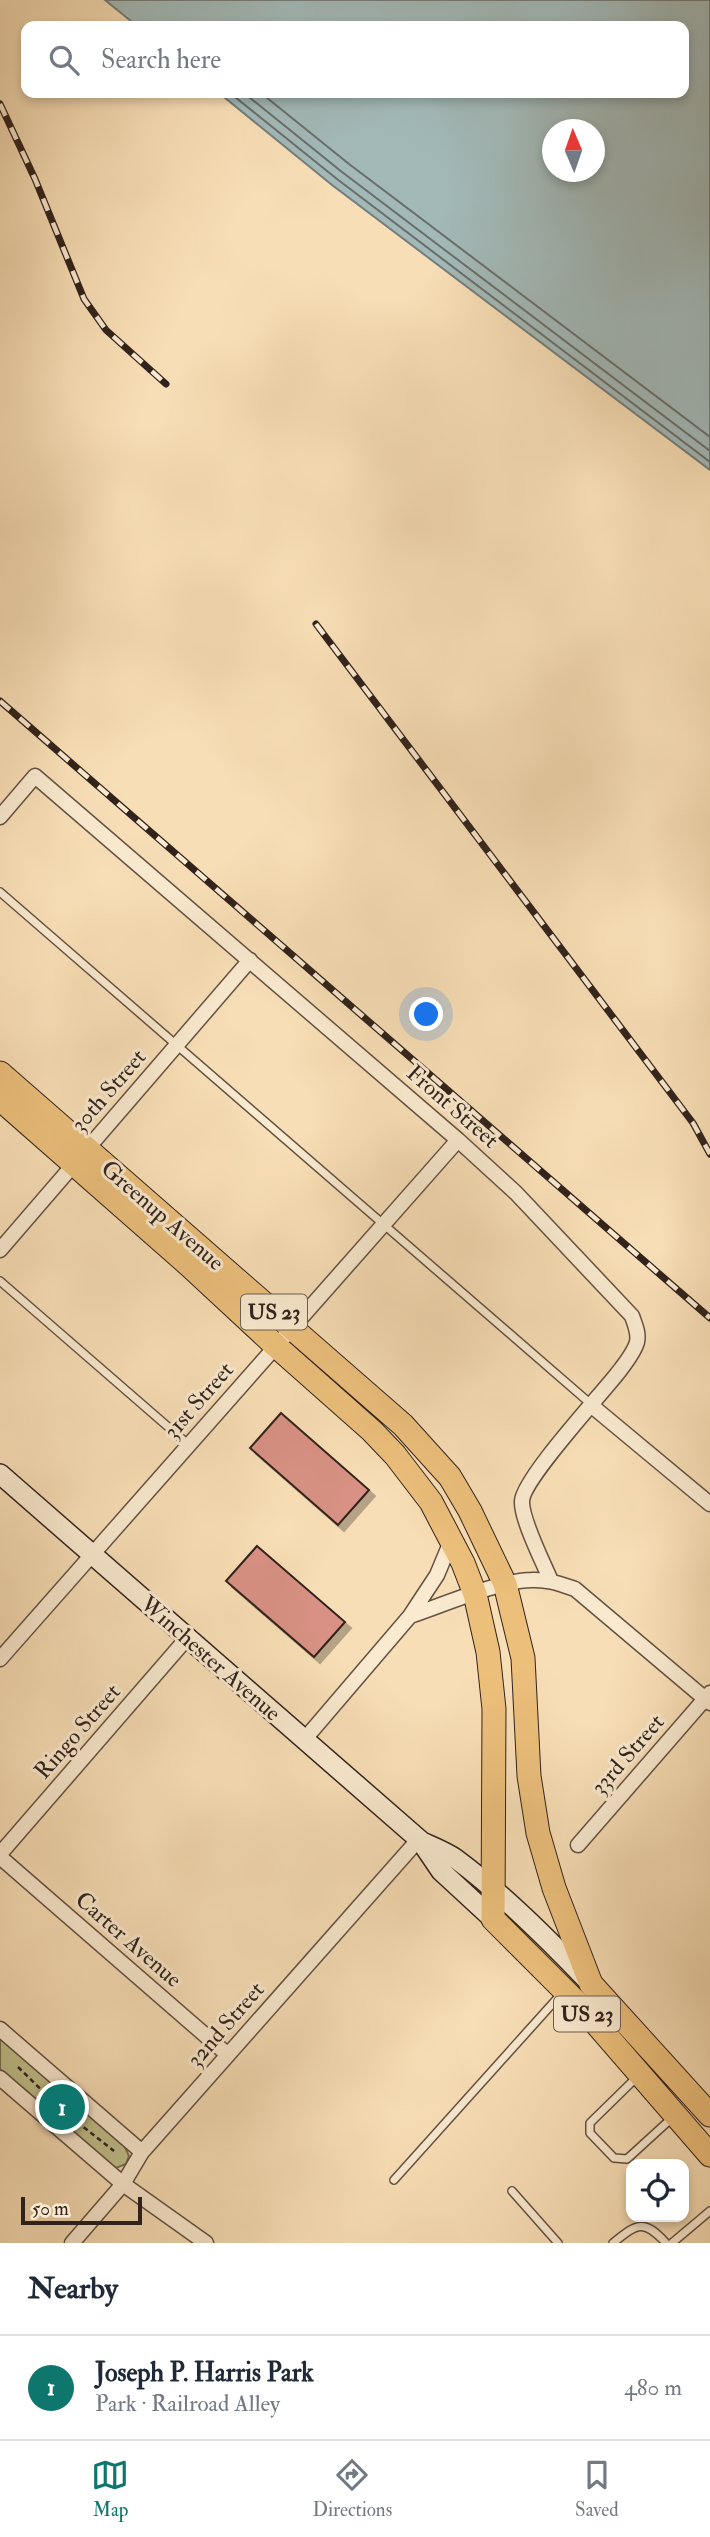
<!DOCTYPE html>
<meta charset="utf-8">
<style>
body{margin:0;font-family:"IM FELL Double Pica",serif;background:#f2f2f3;color:#1f2937}
.controls{position:absolute;right:21px;bottom:21px;display:grid;overflow:hidden;border-radius:14px;box-shadow:0 4px 10px #0003}
.controls button{width:63px;height:63px;display:grid;place-items:center;padding:0;border:0;border-bottom:2px solid #e0e1e3;background:#fff;color:#1f2937;font:35px sans-serif}
.compass{position:absolute;left:542px;top:119px;width:63px;height:63px;border-radius:50%;background:#fff;box-shadow:0 4px 10px #0003;rotate:358deg}
.scale{position:absolute;left:21px;bottom:18px;width:121px;box-sizing:border-box;padding-left:7px;border:4px solid #31231c;border-top:0;font-size:19px;line-height:24px;white-space:nowrap;color:#31231c;-webkit-text-stroke:5px #faead0;paint-order:stroke}
.you{position:absolute;left:427px;top:1015px;width:24px;height:24px;margin:-18px;border:5px solid #fff;border-radius:50%;background:#1a73e8;box-shadow:0 0 0 10px #1a73e833}
.badge{display:grid;place-items:center;width:46px;height:46px;border-radius:50%;background:#0f766e;color:#fff;font-size:23px;font-weight:700}
.pin{position:absolute;translate:-50% -50%;border:4px solid #fff;box-shadow:0 2px 7px #0006}
.list{margin:0;padding:0;list-style:none}
h2{display:flex;justify-content:space-between;align-items:center;height:91px;margin:0;padding:0 28px;font-size:30px}
h2 small{font-size:23px;font-weight:400;color:#747a83}
.list li{display:grid;grid-template-columns:46px 1fr auto;gap:21px;align-items:center;box-sizing:border-box;height:105px;padding:0 28px;border-top:2px solid #e0e1e3}
.list b{display:block;font-size:26px;white-space:nowrap}
.list p{margin:0;font-size:23px;white-space:nowrap;color:#747a83}
.list em{font-size:23px;font-style:normal;color:#747a83}
.icon{flex:none;width:38px;height:38px;fill:none;stroke:currentColor;stroke-width:2;stroke-linecap:round;stroke-linejoin:round}
.map{position:relative;flex:none;width:710px;height:2243px;overflow:hidden}
.search{position:absolute;background:#fff;box-shadow:0 4px 10px #0003;left:21px;right:21px;top:21px;height:77px;display:flex;align-items:center;gap:18px;box-sizing:border-box;padding:0 24px;border-radius:14px;color:#747a83;font-size:26px}
.sheet{height:196px;background:#fff}
nav{display:flex;justify-content:space-around;align-items:center;box-sizing:border-box;height:98px;border-top:2px solid #e0e1e3;background:#fff;font-size:19px;color:#747a83}
nav a{display:grid;justify-items:center;gap:4px}
nav .on{color:#0f766e}
.map>svg:first-child{display:block}
</style>
<div class="map">
<svg width="710" height="2243" viewBox="0 0 710 2243">
<defs>
<filter id="shadow"><feDropShadow dx="6" dy="6" stdDeviation="0" flood-color="#0004"/></filter>
</defs>
<rect width="100%" height="100%" fill="#f8deb6"/>
<filter id="stains"><feTurbulence type="fractalNoise" baseFrequency=".00286" numOctaves="4"/><feColorMatrix values="0 0 0 0 .2 0 0 0 0 .09 0 0 0 0 .02 0 0 0 .5 -.17"/></filter>
<radialGradient id="worn" r=".72"><stop offset=".6" stop-color="#630" stop-opacity="0"/><stop offset="1" stop-color="#630" stop-opacity=".3"/></radialGradient>
<path fill="#c0c08c" stroke="#787254" stroke-width="2" d="M0,2037L124,2145L129,2156L126,2164L116,2168L110,2165L0,2069Z"/>
<path fill="#a2b9b8" stroke="#757d7a" stroke-width="2" fill-rule="evenodd" d="M105,0H710V470L332,185L219,93H684V26H137ZM552,130H594V172H552Z"/>
<g fill="none" stroke-linecap="round" stroke-linejoin="round">
<path stroke="#6a6e6a" stroke-width="2" d="M230,93L337,179L710,462
M244,93L342,172L710,451
M261,93L349,164L710,437"/>
</g>
<path fill="#d89184" stroke="#31231c" stroke-width="2" filter="url(#shadow)" d="M281,1413L369,1490L338,1525L250,1448Z
M257,1546L345,1622L314,1657L226,1581Z"/>
<g fill="none" stroke-linecap="round" stroke-linejoin="round">
<defs>
<path id="service" d="M0,892L592,1405
M0,1281L189,1445
M637,2077L590,2123V2133L614,2158L627,2159L673,2117
M394,2180L562,1993
M512,2191L558,2243
M613,2243C637,2224 643,2218 666,2243
M672,2243L710,2211"/>
<path id="minor" d="M0,817L35,776L458,1140L516,1193L632,1316C635,1325 639,1333 637,1342C634,1353 624,1365 617,1374C599,1397 523,1479 522,1501C521,1519 543,1562 551,1581
M0,1250L250,960
M592,1406L710,1504
M410,1616C443,1605 500,1580 532,1580C547,1579 560,1584 575,1589L710,1703
M0,1659L458,1140
M304,1740L410,1616L437,1575L452,1539
M578,1845L710,1693
M0,1854L188,1637
M0,1857L228,2055
M0,2029L142,2152
M0,2078L123,2184L206,2243
M72,2243L123,2184L142,2152L419,1839"/>
<path id="secondary" d="M0,1474L422,1842C433,1847 446,1852 456,1859C503,1894 547,1938 588,1981
M422,1843L441,1871L493,1919"/>
<path id="trunk" d="M0,1073L403,1425L450,1477L470,1511L505,1584L523,1658L529,1776L538,1833L554,1888L591,1984L710,2115
M0,1099L190,1266L276,1346L372,1431L395,1455L431,1502L463,1563L475,1594L488,1652L494,1709L493,1919L586,2012L710,2155"/>
</defs>
<use href="#service" stroke="#635242" stroke-width="10"/>
<use href="#minor" stroke="#635242" stroke-width="17"/>
<use href="#secondary" stroke="#31231c" stroke-width="22"/>
<use href="#trunk" stroke="#31231c" stroke-width="25"/>
<path stroke="#31231c" stroke-width="2.5" stroke-dasharray="5 3.5" stroke-linecap="butt" d="M18,2067L61,2109
M77,2122L114,2151"/>
<use href="#service" stroke="#faead0" stroke-width="7"/>
<use href="#minor" stroke="#faead0" stroke-width="14"/>
<use href="#secondary" stroke="#faead0" stroke-width="19"/>
<use href="#trunk" stroke="#ecbf7b" stroke-width="23"/>
<defs>
<path id="rail" d="M0,104L35,179L84,299L106,330L166,384
M316,624L693,1123L710,1154
M0,701L710,1318"/>
</defs>
<use href="#rail" stroke="#31231c" stroke-width="7"/>
<use href="#rail" stroke="#faead0" stroke-width="4.5" stroke-dasharray="13" stroke-linecap="butt"/>
</g>
<g text-anchor="middle" stroke-width="6" stroke-linejoin="round" paint-order="stroke">
<g fill="#faead0" stroke="#6d5f52" stroke-width="2">
<rect x="241" y="1294.5" width="66" height="35" rx="5"/>
<rect x="554" y="1996.5" width="66" height="35" rx="5"/>
</g>
<g font-size="21" font-weight="bold" fill="#31231c">
<text x="274" y="1319">US 23</text>
<text x="587" y="2021">US 23</text>
</g>
<g font-size="23" fill="#31231c" stroke="#faead0">
<text transform="translate(108 1090) rotate(-49)" y="8">30th Street</text>
<text transform="translate(453 1106) rotate(41)" y="8">Front Street</text>
<text transform="translate(163 1215) rotate(41)" y="8">Greenup Avenue</text>
<text transform="translate(198 1400) rotate(-49)" y="8">31st Street</text>
<text transform="translate(211 1658) rotate(41)" y="8">Winchester Avenue</text>
<text transform="translate(77 1731) rotate(-49)" y="8">Ringo Street</text>
<text transform="translate(627 1754) rotate(-49)" y="8">33rd Street</text>
<text transform="translate(129 1939) rotate(41)" y="8">Carter Avenue</text>
<text transform="translate(225 2024) rotate(-49)" y="8">32nd Street</text>
</g>
</g>
<rect width="100%" height="100%" filter="url(#stains)"/>
<rect width="100%" height="100%" fill="url(#worn)"/>
</svg>
<div class="controls">
<button><svg class="icon" aria-label="locate" viewBox="0 0 24 24"><circle cx="12" cy="12" r="6"/><path d="M12 2v4M12 18v4M2 12h4M18 12h4"/></svg></button>
</div>
<svg class="compass" viewBox="-18 -18 36 36"><path d="M0-13l5 13h-10z" fill="#e53935"/><path d="M0 13l5-13h-10z" fill="#747a83"/></svg>
<div class="scale">50 m</div>
<div class="you"></div>
<div class="pin badge" style="left:62px;top:2107px">1</div>
<div class="search"><svg class="icon" aria-label="search" viewBox="0 0 24 24"><circle cx="10" cy="10" r="6"/><path d="M15 15l6 6"/></svg>Search here</div>
</div>
<section class="sheet">
<h2>Nearby<small></small></h2>
<ul class="list">
<li><span class="badge">1</span><div><b>Joseph P. Harris Park</b><p>Park · Railroad Alley</p></div><em>480 m</em></li>
</ul>
</section>
<nav>
<a class="on"><svg class="icon" aria-label="map" viewBox="0 0 24 24"><path d="M3 6l6-2 6 2 6-2v14l-6 2-6-2-6 2zM9 4v14M15 6v14"/></svg>Map</a>
<a><svg class="icon" aria-label="directions" viewBox="0 0 24 24"><path d="M12 3l9 9-9 9-9-9zM9 14v-3h6M13 9l2 2-2 2"/></svg>Directions</a>
<a><svg class="icon" aria-label="saved" viewBox="0 0 24 24"><path d="M7 4h10v16l-5-4-5 4z"/></svg>Saved</a>
</nav>
